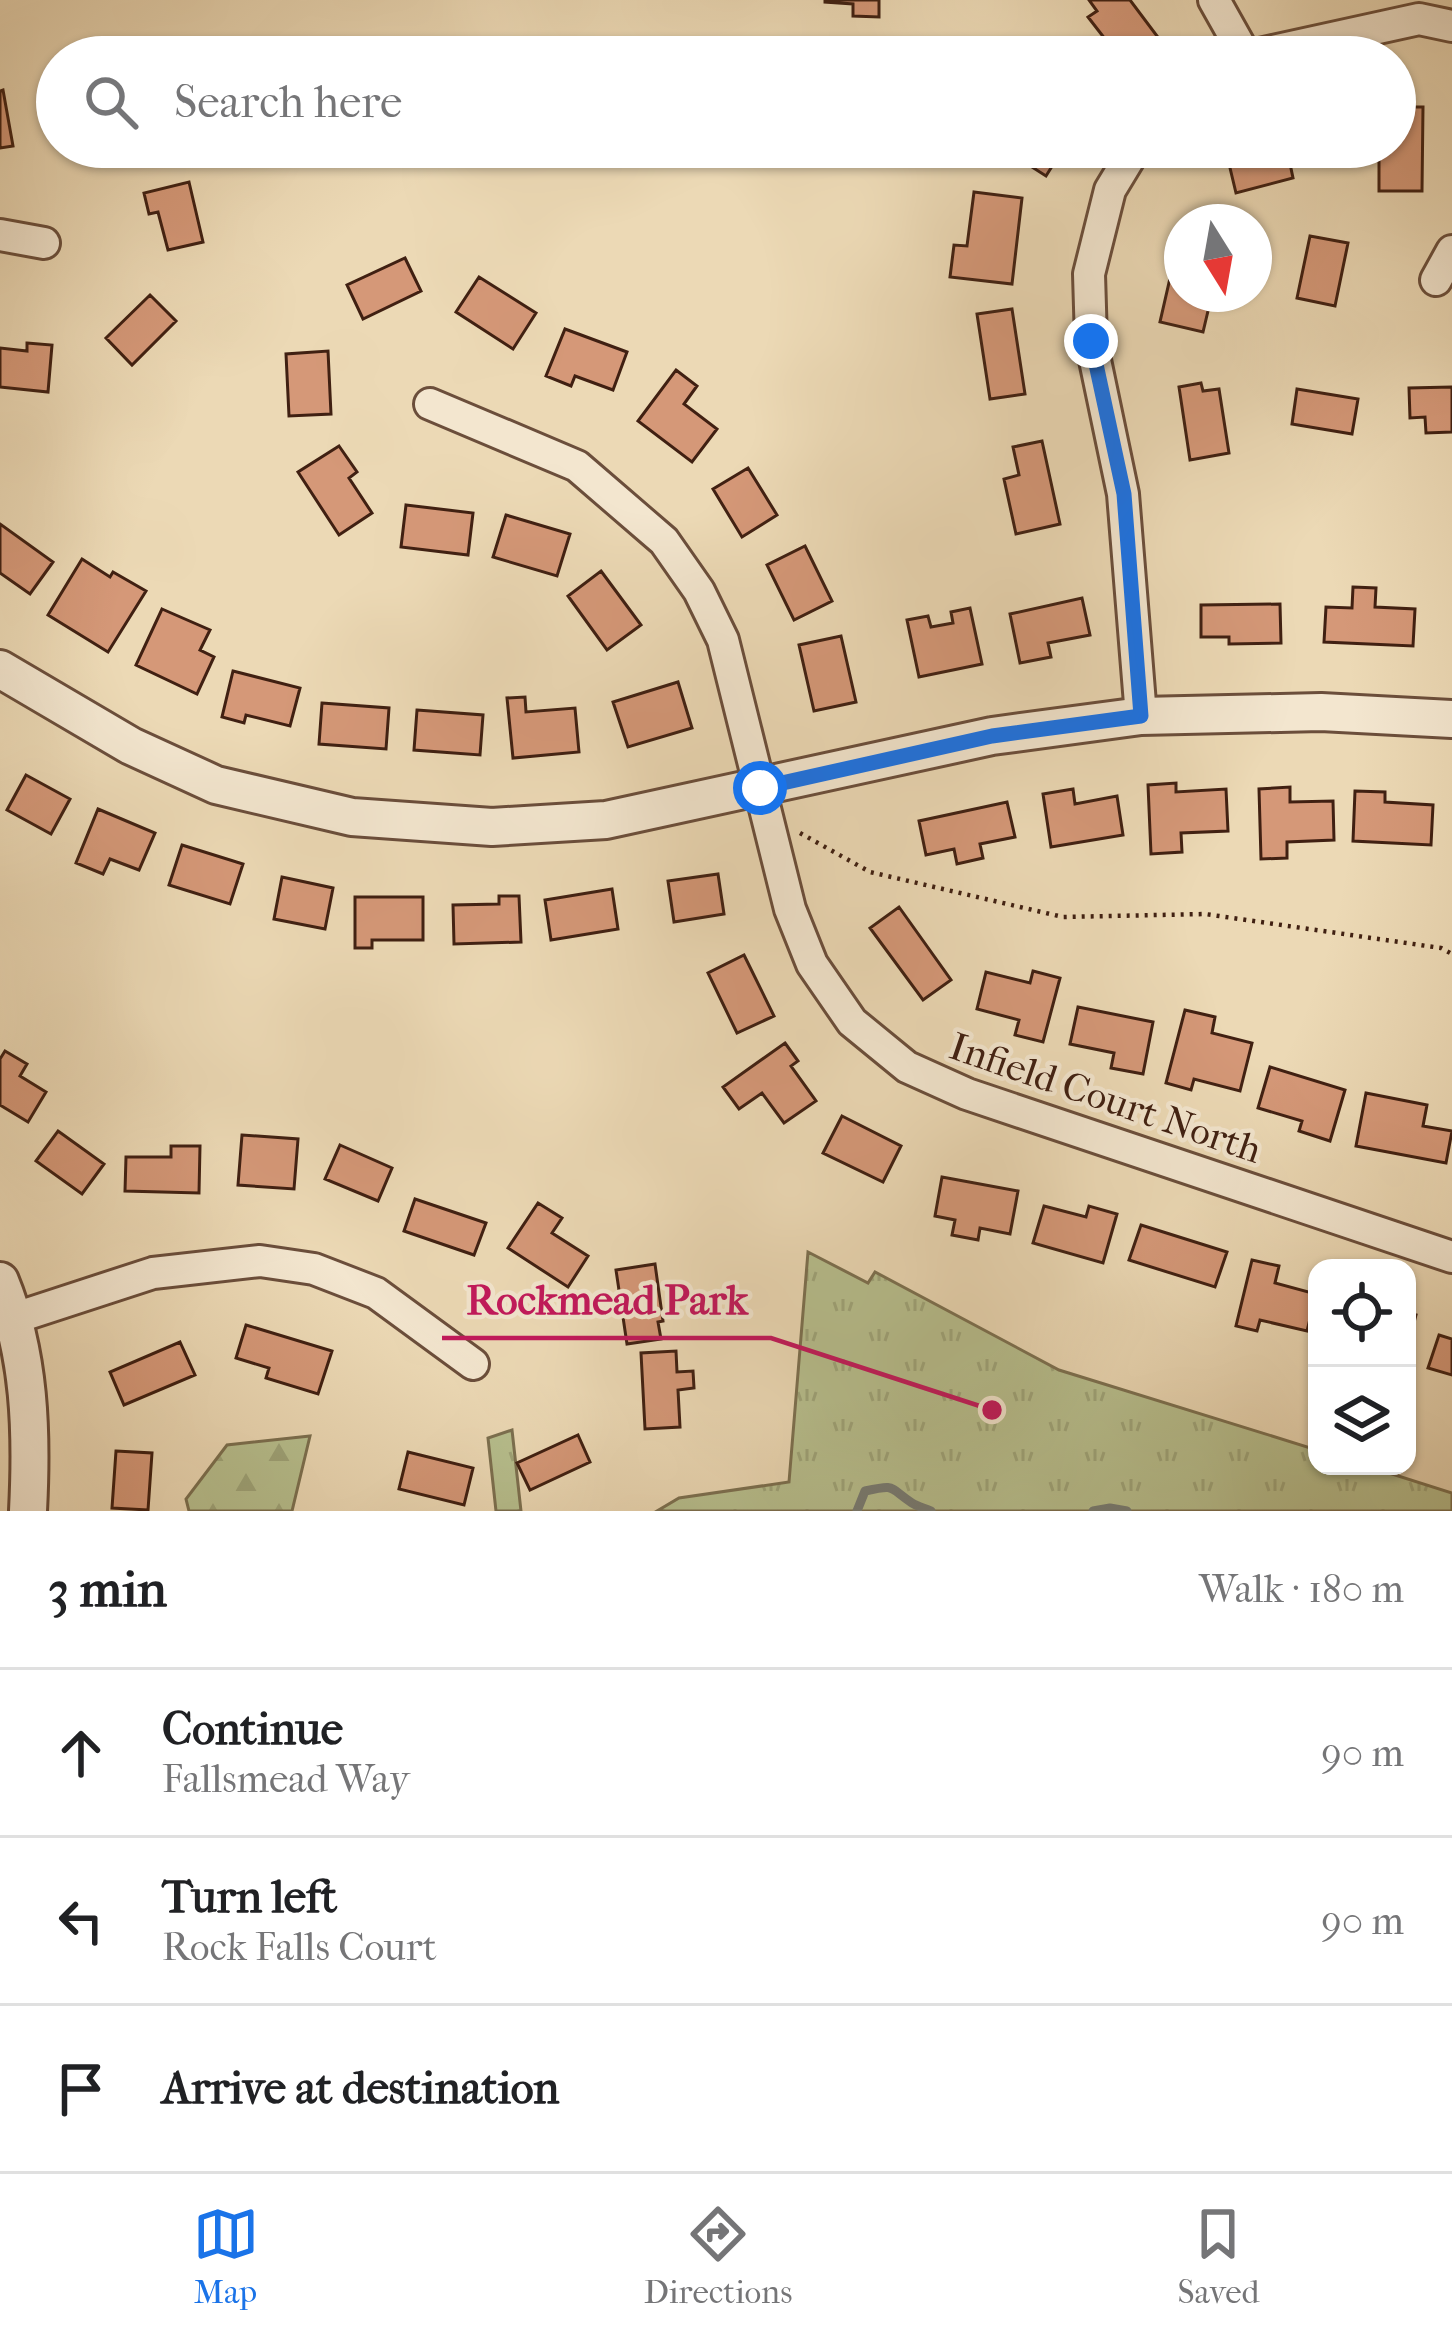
<!DOCTYPE html>
<meta charset="utf-8">
<style>
body{margin:0;font-family:"IM FELL French Canon",serif;background:#f6f6f6;color:#202124}
.controls{position:absolute;right:36px;bottom:36px;display:grid;overflow:hidden;border-radius:24px;box-shadow:0 3px 9px #0004}
.controls button{width:108px;height:108px;display:grid;place-items:center;padding:0;border:0;border-bottom:3px solid #e0e0e0;background:#fff;color:#202124;font:60px sans-serif}
.compass{position:absolute;left:1164px;top:204px;width:108px;height:108px;border-radius:50%;background:#fff;box-shadow:0 3px 9px #0004;rotate:169deg}
.stop{position:absolute;width:36px;height:36px;margin:-27px;border:9px solid #1a73e8;border-radius:50%;background:#fff}
.stop.end{background:#1a73e8;border-color:#fff;box-shadow:0 3px 12px #0008}
.list{margin:0;padding:0;list-style:none}
h2{display:flex;justify-content:space-between;align-items:center;height:156px;margin:0;padding:0 48px;font-size:51px}
h2 small{font-size:39px;font-weight:400;color:#757577}
.list li{display:grid;grid-template-columns:78px 1fr auto;gap:36px;align-items:center;box-sizing:border-box;height:168px;padding:0 48px;border-top:3px solid #e0e0e0}
.list b{display:block;font-size:45px;white-space:nowrap}
.list p{margin:0;font-size:39px;white-space:nowrap;color:#757577}
.list em{font-size:39px;font-style:normal;color:#757577}
.icon{flex:none;width:66px;height:66px;fill:none;stroke:currentColor;stroke-width:2;stroke-linecap:round;stroke-linejoin:round}
.map{position:relative;flex:none;width:1452px;height:1511px;overflow:hidden}
.search{position:absolute;background:#fff;box-shadow:0 3px 9px #0004;left:36px;right:36px;top:36px;height:132px;display:flex;align-items:center;gap:30px;box-sizing:border-box;padding:0 42px;border-radius:66px;color:#757577;font-size:45px}
.sheet{height:660px;background:#fff}
nav{display:flex;justify-content:space-around;align-items:center;box-sizing:border-box;height:168px;border-top:3px solid #e0e0e0;background:#fff;font-size:33px;color:#757577}
nav a{display:grid;justify-items:center;gap:6px}
nav .on{color:#1a73e8}
.map>svg:first-child{display:block}
</style>
<div class="map">
<svg width="1452" height="1511" viewBox="0 0 1452 1511">
<defs>
<pattern id="forest-firs" width="22" height="20" patternUnits="userSpaceOnUse" patternTransform="scale(3)"><rect width="22" height="20" fill="#b7bf8e"/><path d="M5 1l3.5 6h-7zM16 11l3.5 6h-7z" fill="#9ea479"/></pattern>
<pattern id="park-tufts" width="24" height="20" patternUnits="userSpaceOnUse" patternTransform="scale(3)"><rect width="24" height="20" fill="#b7bf8e"/><path d="M3 7l-1-3M5 7V3M7 7l1-3M15 17l-1-3M17 17v-4M19 17l1-3" fill="none" stroke="#9ea479"/></pattern>
</defs>
<rect width="100%" height="100%" fill="#ecd9b5"/>
<filter id="stains"><feTurbulence type="fractalNoise" baseFrequency=".00167" numOctaves="4"/><feColorMatrix values="0 0 0 0 .2 0 0 0 0 .09 0 0 0 0 .02 0 0 0 .5 -.17"/></filter>
<radialGradient id="worn" r=".72"><stop offset=".6" stop-color="#630" stop-opacity="0"/><stop offset="1" stop-color="#630" stop-opacity=".3"/></radialGradient>
<path fill="url(#forest-firs)" stroke="#7c7050" stroke-width="3" d="M310,1436L292,1511H189L186,1499L227,1445Z"/>
<path fill="url(#park-tufts)" stroke="#7c7050" stroke-width="3" d="M808,1252L868,1283L875,1272L1059,1370L1317,1450V1466H1367L1452,1493V1511H657L679,1498L789,1482Z
M512,1430L521,1511H496L488,1438Z"/>
<g fill="none" stroke-linecap="round" stroke-linejoin="round">
<path stroke="#777c74" stroke-width="9" d="M857,1511L865,1491C897,1484 888,1487 912,1503C918,1507 925,1508 931,1511
M1093,1511L1110,1508L1127,1511"/>
</g>
<path fill="#d59878" stroke="#402012" stroke-width="3" d="M825,0H879V17L853,16V4L825,2Z
M1089,0H1130L1157,36L1129,57H1119L1088,17L1097,11Z
M281,46L336,54L335,57H279Z
M3,90L13,146L0,148V91Z
M1395,107H1423L1422,191H1379V147H1395Z
M86,147H122L111,163Z
M416,147H457L455,155Z
M1001,147H1064L1046,176Z
M1225,147H1310L1312,153L1289,159L1293,178L1236,193Z
M189,182L203,242L168,250L158,212L149,214L144,193Z
M974,192L1022,198L1012,284L950,277L954,245L967,246Z
M1310,236L1348,243L1335,306L1297,298Z
M1176,252L1182,254V294H1212L1203,332L1160,322Z
M405,258L421,291L363,319L347,285Z
M479,277L536,313L513,349L456,312Z
M150,295L176,321L132,365L106,338Z
M1012,309L1025,394L990,399L977,314Z
M565,329L627,352L613,390L575,376L571,386L546,376Z
M27,343L52,345L48,392L0,387V348L27,351Z
M328,351L331,414L289,416L286,354Z
M676,370L697,386L684,404L717,429L692,462L638,421Z
M1201,383L1203,391L1219,389L1229,453L1190,460L1179,387Z
M1452,387V432L1426,433L1425,417L1410,418L1409,388Z
M1297,389L1358,399L1352,434L1292,424Z
M1042,441L1060,524L1016,534L1004,479L1019,475L1013,447Z
M339,446L357,472L349,478L372,513L339,535L298,472Z
M748,468L777,515L742,537L713,489Z
M406,505L473,513L468,555L401,547Z
M506,515L570,534L557,576L493,557Z
M0,524L53,562L30,594L0,573Z
M805,546L832,601L794,620L767,565Z
M82,559L110,577L113,572L146,591L108,652L48,615Z
M601,571L641,625L607,650L568,596Z
M1353,587L1376,588L1375,607L1415,609L1413,646L1324,642L1326,607L1352,608Z
M1082,598L1090,635L1048,643L1051,657L1020,663L1010,614Z
M1280,604L1281,643L1229,644V637H1201V605Z
M970,608L982,664L919,677L907,620L928,616L931,627L953,623L951,612Z
M162,609L210,630L200,650L214,657L197,694L136,665Z
M841,636L856,702L814,711L799,645Z
M233,671L300,688L290,726L246,715L244,723L222,717Z
M678,682L692,728L628,747L613,702Z
M525,697L526,712L575,708L579,752L513,758L507,698Z
M322,703L389,708L386,749L319,744Z
M417,710L483,715L480,755L414,750Z
M26,775L70,799L51,834L7,810Z
M1176,783V792L1226,789L1228,831L1181,833L1182,852L1151,854L1148,785Z
M1290,787V802L1333,801L1334,840L1287,842V858L1261,859L1259,789Z
M1073,789L1075,804L1117,796L1123,835L1051,847L1043,794Z
M1355,791L1385,792V802L1433,805L1431,845L1353,841Z
M1007,802L1015,837L980,844L983,858L957,864L954,849L926,855L919,821Z
M98,809L155,833L139,870L110,859L103,874L76,863Z
M182,845L243,864L230,904L169,885Z
M718,874L724,914L674,922L668,881Z
M282,877L333,888L325,929L274,919Z
M612,889L618,929L551,940L545,900Z
M499,896H519L521,942L454,944L453,905L499,904Z
M355,897H423V940H372V948H355Z
M899,907L951,980L923,1000L870,928Z
M744,955L774,1016L737,1033L708,973Z
M1033,971L1060,978L1043,1042L1015,1035L1019,1020L977,1009L986,972L1030,983Z
M1078,1007L1153,1022L1143,1074L1111,1068L1114,1053L1070,1044Z
M1185,1010L1215,1017L1212,1033L1252,1043L1240,1091L1194,1079L1191,1090L1166,1083Z
M785,1043L798,1061L791,1066L816,1101L784,1123L762,1093L739,1109L723,1087Z
M5,1051L27,1064L20,1076L46,1092L28,1122L0,1105V1059Z
M1270,1067L1345,1090L1330,1141L1299,1131L1302,1121L1258,1108Z
M1366,1093L1427,1105L1423,1126L1452,1131L1446,1163L1356,1146Z
M842,1116L901,1146L883,1182L823,1153Z
M58,1131L104,1164L82,1194L36,1161Z
M242,1135L298,1139L294,1189L238,1185Z
M340,1145L392,1168L378,1201L325,1179Z
M171,1146H200L199,1193L125,1191L126,1157H171Z
M942,1177L1018,1191L1010,1234L980,1228L978,1240L952,1235L955,1220L935,1216Z
M415,1199L486,1223L474,1255L404,1231Z
M538,1203L562,1218L552,1233L588,1256L568,1287L508,1248Z
M1044,1206L1086,1217L1089,1206L1117,1214L1103,1263L1033,1243Z
M1141,1225L1227,1252L1215,1287L1129,1260Z
M1252,1260L1279,1266L1275,1283L1316,1294L1307,1331L1260,1320L1257,1331L1236,1326Z
M655,1264L663,1321L658,1322L661,1339L627,1344L616,1270Z
M1407,1313L1416,1315L1407,1350Z
M246,1325L332,1351L318,1394L266,1378L269,1368L236,1358Z
M1439,1335L1452,1339V1375L1428,1368Z
M180,1342L195,1375L124,1405L110,1372Z
M676,1351L677,1372L693,1371L694,1388L678,1390L680,1427L645,1429L641,1353Z
M578,1435L590,1462L530,1490L517,1463Z
M116,1451L152,1453L148,1510L112,1508Z
M408,1452L473,1468L464,1505L399,1489Z"/>
<g fill="none" stroke-linecap="round" stroke-linejoin="round">
<defs>
<path id="minor" d="M1214,0L1246,57
M1246,57L1419,19L1452,26
M1136,147L1110,190L1089,274L1091,341L1123,494L1141,716
M0,235L44,243
M1436,280L1452,251
M430,404L577,466L664,541L699,591L723,640L790,909L812,964L852,1022L907,1067L967,1094L1452,1257
M15,1318L153,1273L260,1261L314,1269L376,1293L473,1364"/>
<path id="tertiary" d="M0,669L131,746L216,785L352,817L492,827L606,820L992,736L1141,716L1321,712L1452,719
M0,1281C30,1354 32,1432 28,1511"/>
</defs>
<use href="#minor" stroke="#6b4e3b" stroke-width="36"/>
<use href="#tertiary" stroke="#6b4e3b" stroke-width="42"/>
<path stroke="#402012" stroke-width="4.5" stroke-dasharray="3 6" stroke-linecap="butt" d="M800,833L870,872L1063,917L1205,914L1441,948L1452,954"/>
<use href="#minor" stroke="#f3e6cf" stroke-width="30"/>
<use href="#tertiary" stroke="#f3e6cf" stroke-width="36"/>
</g>
<g fill="none" stroke-linecap="round" stroke-linejoin="round">
<path stroke="#1a73e8" stroke-width="15" d="M760,788L992,736L1141,716L1124,494L1091,341"/>
</g>
<g text-anchor="middle" stroke-width="9" stroke-linejoin="round" paint-order="stroke">
<g font-size="39" fill="#402012" stroke="#f3e6cf">
<text transform="translate(1106 1097) rotate(19)" y="14">Infield Court North</text>
</g>
</g>
<path fill="none" stroke="#c2185b" stroke-width="4.5" d="M992 1410L771 1338H442"/>
<circle fill="#c2185b" stroke="#f3e6cf" stroke-width="4.5" cx="992" cy="1410" r="12"/>
<g font-size="42" text-anchor="middle" font-weight="bold" fill="#c2185b" stroke="#f3e6cf" stroke-width="9" stroke-linejoin="round" paint-order="stroke">
<text x="607" y="1314">Rockmead Park</text>
</g>
<rect width="100%" height="100%" filter="url(#stains)"/>
<rect width="100%" height="100%" fill="url(#worn)"/>
</svg>
<div class="controls">
<button><svg class="icon" aria-label="locate" viewBox="0 0 24 24"><circle cx="12" cy="12" r="6"/><path d="M12 2v4M12 18v4M2 12h4M18 12h4"/></svg></button>
<button><svg class="icon" aria-label="layers" viewBox="0 0 24 24"><path d="M12 4l9 5-9 5-9-5zM3 14l9 5 9-5"/></svg></button>
</div>
<svg class="compass" viewBox="-18 -18 36 36"><path d="M0-13l5 13h-10z" fill="#e53935"/><path d="M0 13l5-13h-10z" fill="#757577"/></svg>
<div class="stop" style="left:760px;top:788px"></div>
<div class="stop end" style="left:1091px;top:341px"></div>
<div class="search"><svg class="icon" aria-label="search" viewBox="0 0 24 24"><circle cx="10" cy="10" r="6"/><path d="M15 15l6 6"/></svg>Search here</div>
</div>
<section class="sheet">
<h2>3 min<small>Walk · 180 m</small></h2>
<ul class="list">
<li><svg class="icon" aria-label="ahead" viewBox="0 0 24 24"><path d="M12 20V5M6 11l6-6 6 6"/></svg><div><b>Continue</b><p>Fallsmead Way</p></div><em>90 m</em></li>
<li><svg class="icon" aria-label="left" viewBox="0 0 24 24"><path d="M17 20v-9H6M10 6l-5 5 5 5"/></svg><div><b>Turn left</b><p>Rock Falls Court</p></div><em>90 m</em></li>
<li><svg class="icon" aria-label="arrive" viewBox="0 0 24 24"><path d="M6 21V4h12l-3 4 3 4H6"/></svg><div><b>Arrive at destination</b></div></li>
</ul>
</section>
<nav>
<a class="on"><svg class="icon" aria-label="map" viewBox="0 0 24 24"><path d="M3 6l6-2 6 2 6-2v14l-6 2-6-2-6 2zM9 4v14M15 6v14"/></svg>Map</a>
<a><svg class="icon" aria-label="directions" viewBox="0 0 24 24"><path d="M12 3l9 9-9 9-9-9zM9 14v-3h6M13 9l2 2-2 2"/></svg>Directions</a>
<a><svg class="icon" aria-label="saved" viewBox="0 0 24 24"><path d="M7 4h10v16l-5-4-5 4z"/></svg>Saved</a>
</nav>
